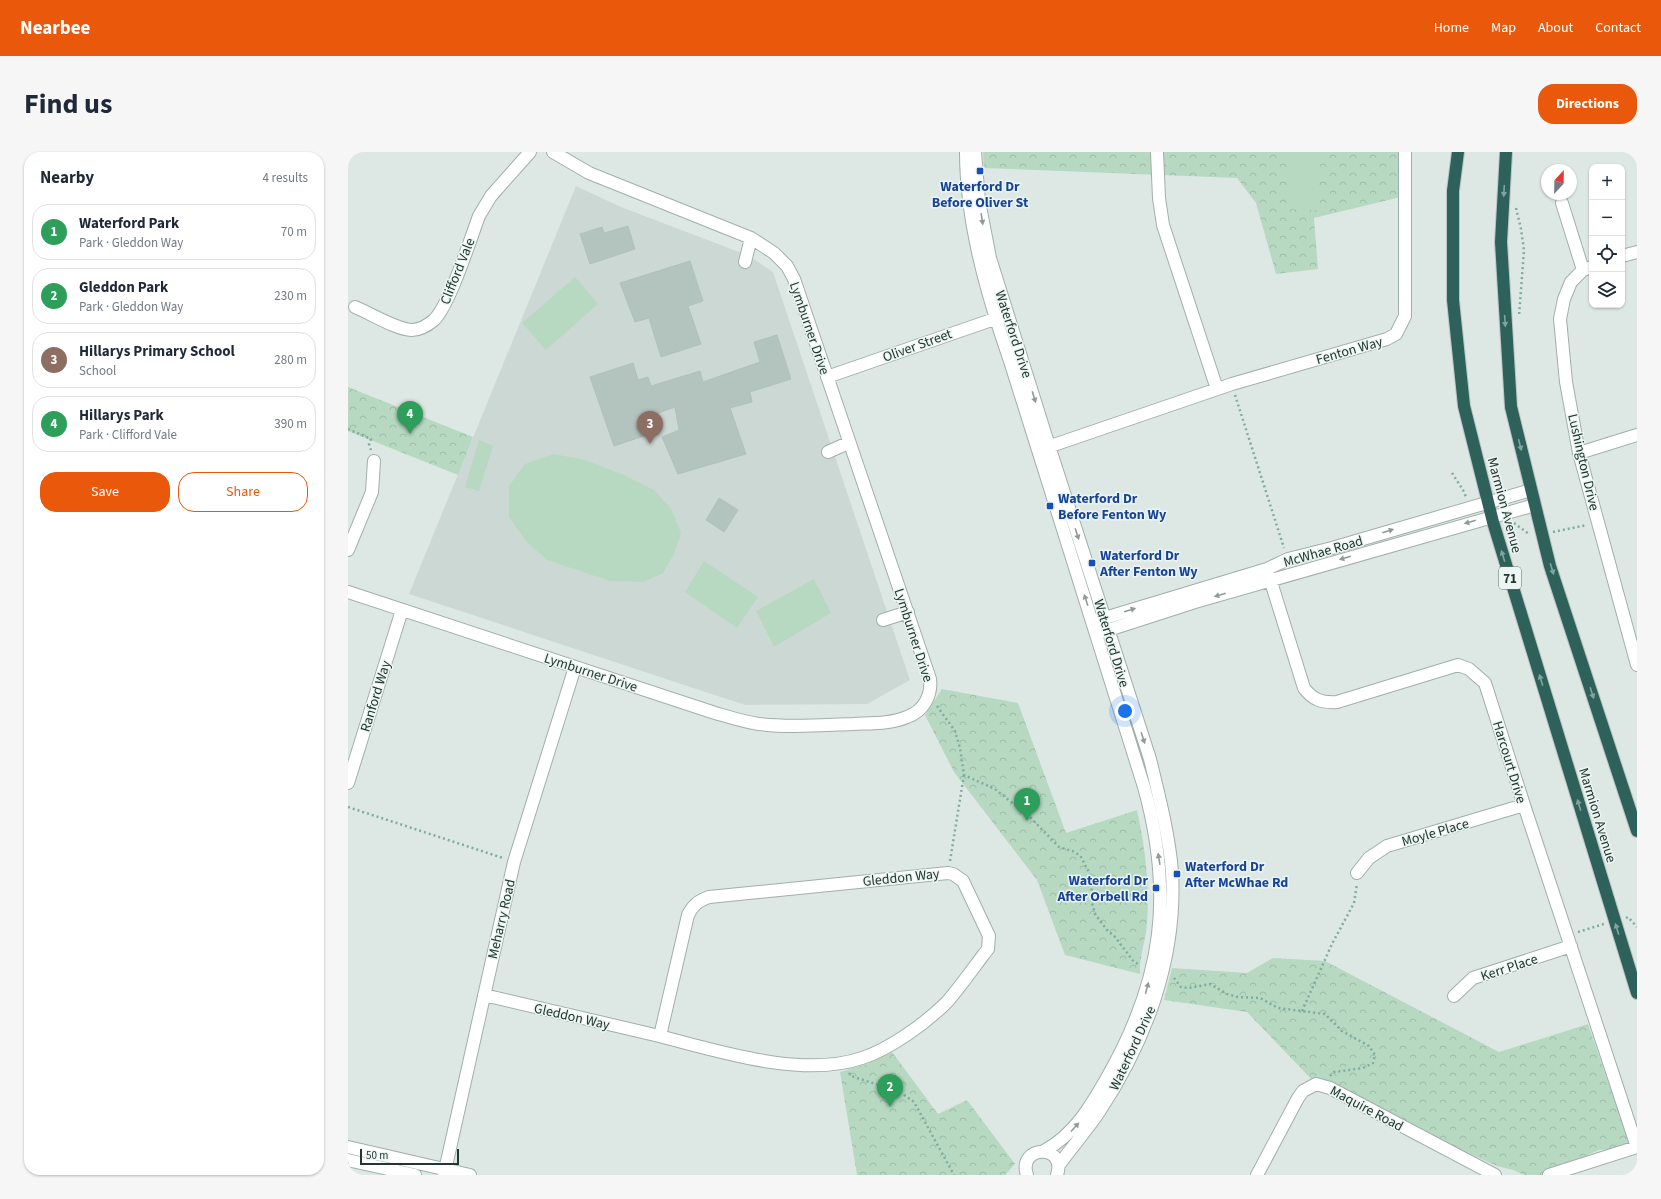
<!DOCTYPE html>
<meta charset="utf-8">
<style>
body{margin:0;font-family:"Source Sans 3",sans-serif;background:#f6f6f7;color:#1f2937}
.controls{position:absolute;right:12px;top:12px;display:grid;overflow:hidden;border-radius:8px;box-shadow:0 1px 3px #0004}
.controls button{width:36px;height:36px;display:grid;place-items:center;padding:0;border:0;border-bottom:1px solid #e0e1e3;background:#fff;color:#1f2937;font:20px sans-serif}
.compass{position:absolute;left:1193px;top:12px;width:36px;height:36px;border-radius:50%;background:#fff;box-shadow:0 1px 3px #0004;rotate:22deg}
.scale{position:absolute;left:12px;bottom:10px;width:99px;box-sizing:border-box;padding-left:4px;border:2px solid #203732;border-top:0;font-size:11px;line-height:14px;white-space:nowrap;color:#203732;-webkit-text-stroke:3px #edf5f2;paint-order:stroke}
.you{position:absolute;left:777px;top:559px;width:14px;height:14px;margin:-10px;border:3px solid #fff;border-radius:50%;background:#1a73e8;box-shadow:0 0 0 6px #1a73e833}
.badge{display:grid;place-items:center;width:26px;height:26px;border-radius:50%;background:#ea580c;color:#fff;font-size:13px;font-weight:700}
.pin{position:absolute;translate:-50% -33px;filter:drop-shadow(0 1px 2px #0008)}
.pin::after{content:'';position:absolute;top:21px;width:14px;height:12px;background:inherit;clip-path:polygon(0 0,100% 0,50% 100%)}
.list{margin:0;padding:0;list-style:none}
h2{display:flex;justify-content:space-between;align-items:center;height:52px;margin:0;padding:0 16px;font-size:17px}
h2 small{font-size:13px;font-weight:400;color:#747a83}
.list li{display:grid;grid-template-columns:26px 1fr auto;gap:12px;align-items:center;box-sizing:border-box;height:56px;margin:0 8px 8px;padding:0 8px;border:1px solid #e0e1e3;border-radius:16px}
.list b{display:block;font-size:15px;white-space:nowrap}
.list p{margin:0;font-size:13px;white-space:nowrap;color:#747a83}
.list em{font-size:13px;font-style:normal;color:#747a83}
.actions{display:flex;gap:8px;padding:12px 16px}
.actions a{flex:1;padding:9px 0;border:1px solid #ea580c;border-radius:16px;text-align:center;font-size:14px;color:#ea580c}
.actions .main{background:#ea580c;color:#fff}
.icon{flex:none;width:22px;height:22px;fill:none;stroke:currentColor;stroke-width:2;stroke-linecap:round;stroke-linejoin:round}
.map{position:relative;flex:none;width:1289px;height:1023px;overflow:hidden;border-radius:16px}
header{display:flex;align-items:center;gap:24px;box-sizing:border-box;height:56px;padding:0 20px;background:#ea580c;color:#fff}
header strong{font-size:19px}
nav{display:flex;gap:22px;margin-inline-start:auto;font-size:14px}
.intro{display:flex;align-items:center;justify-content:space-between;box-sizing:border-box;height:96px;padding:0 24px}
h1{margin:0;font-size:28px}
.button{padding:10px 18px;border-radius:16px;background:#ea580c;color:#fff;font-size:14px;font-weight:700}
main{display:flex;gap:24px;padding:0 24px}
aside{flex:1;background:#fff;border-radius:16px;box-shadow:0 1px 3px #0004}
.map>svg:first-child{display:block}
</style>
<header>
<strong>Nearbee</strong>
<nav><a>Home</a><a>Map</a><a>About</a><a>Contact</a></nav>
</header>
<div class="intro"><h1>Find us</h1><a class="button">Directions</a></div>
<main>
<aside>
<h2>Nearby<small>4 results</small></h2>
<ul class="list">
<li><span class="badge" style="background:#2e9e5b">1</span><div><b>Waterford Park</b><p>Park · Gleddon Way</p></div><em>70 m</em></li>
<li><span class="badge" style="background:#2e9e5b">2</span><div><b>Gleddon Park</b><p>Park · Gleddon Way</p></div><em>230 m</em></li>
<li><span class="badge" style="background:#8d6e63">3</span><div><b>Hillarys Primary School</b><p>School</p></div><em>280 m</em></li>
<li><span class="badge" style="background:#2e9e5b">4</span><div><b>Hillarys Park</b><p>Park · Clifford Vale</p></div><em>390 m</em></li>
</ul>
<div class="actions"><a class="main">Save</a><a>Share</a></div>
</aside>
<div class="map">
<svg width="1289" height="1023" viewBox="0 0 1289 1023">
<defs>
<pattern id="park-crowns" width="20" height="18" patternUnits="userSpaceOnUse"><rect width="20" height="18" fill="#b7d9c2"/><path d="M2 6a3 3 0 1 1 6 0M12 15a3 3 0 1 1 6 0" fill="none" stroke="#9dbba7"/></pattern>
</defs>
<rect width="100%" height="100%" fill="#dde8e4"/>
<path fill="#ccd8d3" d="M228,34L273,55L399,103L425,120L562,528L519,552L397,553L61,442Z"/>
<path fill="url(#park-crowns)" d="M635,0H1053L1057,44L966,66L970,117L928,122L908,51L889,26L636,16Z
M0,235L125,285L110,323L0,279Z
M594,537L670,551L718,681L789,658C797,695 802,733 799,771C798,788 791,805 792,822L717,803L689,728L606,620L577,563Z
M925,806L977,809L1151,900L1240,872L1273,967L1289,995L1251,998L1194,1023H1176L1165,1018L1149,1014L968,932L899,860L816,848L824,816L899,821Z
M544,900L590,962L619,948L667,1012L657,1023H509L492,920L519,912Z"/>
<path fill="#b7d9c2" d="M941,0H973L968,58L938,57Z
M227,125L250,152L198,198L174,171Z
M131,288L145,294L131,339L117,335Z
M206,302L237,308L276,323L306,338L324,358L333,381L326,402L315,421L296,430L262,429L199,408L178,389L161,365V334L177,312Z
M356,409L410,445L389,476L337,440Z
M466,427L483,461L426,495L408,459Z"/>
<path fill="#b3c3bd" stroke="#b0c1bb" d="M280,74L287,97L242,112L232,82L254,75L256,81Z
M342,109L355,149L340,154L353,192L313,205L301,166L287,170L272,131Z
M429,183L443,227L402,240L404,250L382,256L398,302L330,322L314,285L331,278L327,255L302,264L308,280L266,294L242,225L285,211L290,228L300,225L303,234L352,219L355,230L412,210L406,190Z
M371,346L390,358L376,380L358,368Z"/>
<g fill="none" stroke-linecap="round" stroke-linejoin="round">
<defs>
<path id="minor" d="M618,0C618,70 639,143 662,209L796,635C826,743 815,827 760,924C743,954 727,982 696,999
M627,0L631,49L642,106L701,294L802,607C811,644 821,682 824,720C829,806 798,889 751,960C739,978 724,995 711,1013
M809,0L811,46L815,73L869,237
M1214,51L1235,118
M1274,104L1289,100
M397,110L403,86
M1244,115L1235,118L1223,130L1216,147L1212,167L1218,230L1231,301L1289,513
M7,155C22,161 47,177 64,178C71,178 80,173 86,168C102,152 122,88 131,64L143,44L182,0
M479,225L655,164
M694,297L884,232L1039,187L1048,182L1057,164V0
M480,300L500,291
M1231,301L1289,283
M0,398L24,340L26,309
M919,417L956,536C965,548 974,551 989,550L1110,513L1121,517L1137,531L1176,653L1289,995
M0,440L367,561C381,565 396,570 411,572C442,576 474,573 505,572C522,571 543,572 559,565C576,559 584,543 582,527L446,127L439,114L426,101L403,86L241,21L205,0
M535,468L560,460
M750,468L919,417L940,407L984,396L1183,338
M754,480L847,450L1187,353
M0,631L54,458
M1009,721L1021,706L1039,694L1176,653
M136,843C193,856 250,870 307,883C368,898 453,927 514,906C542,897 578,871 599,850C612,835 624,818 636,802L640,797L641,784L615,729L605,722L600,721L361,745C350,749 345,753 340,763L312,884
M1106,844L1125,826L1223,794
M0,995L122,1023
M0,1008L67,1023
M96,1023L166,710L227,515
M679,1023C669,993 719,991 709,1023
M909,1023L950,946L955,939L968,932L982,936L1147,1023
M1201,1023L1289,995"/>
<path id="highway" d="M1110,0L1105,39V148L1116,254L1145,370L1289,841
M1158,0L1153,90L1163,255L1202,414L1289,679"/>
</defs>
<use href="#minor" stroke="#a1afab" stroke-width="14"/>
<use href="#highway" stroke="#bcc3c2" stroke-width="14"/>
<path stroke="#7faba0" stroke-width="2.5" stroke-dasharray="2 3" stroke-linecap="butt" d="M1168,56L1173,77L1176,98L1171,164
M887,243L936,396
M0,277L23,287L21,292L23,298
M1104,321L1115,338L1118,345
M1166,371L1181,382
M1205,380L1239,373
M589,554L607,579L612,596L616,623L647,637L683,666L711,695L727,700L733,705L743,724L744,751L747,762L759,778L767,785L786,810L792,813
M0,655L155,706
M602,709L616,623
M1278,766L1280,765L1289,775
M1230,780L1256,772
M826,826L833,835L841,836L862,832L879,842L890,845L912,846L930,856L977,862L994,879L1021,894L1027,903L1025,911L1015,916L986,920L982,924
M954,859L984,792L1006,751L1009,732
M501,921L503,924L552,940L566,950L606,1023"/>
<use href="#minor" stroke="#fff" stroke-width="12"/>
<use href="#highway" stroke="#2d615a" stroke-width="12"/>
</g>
<defs><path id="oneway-solid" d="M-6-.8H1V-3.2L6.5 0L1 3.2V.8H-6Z"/></defs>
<g fill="#83a49e">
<use href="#oneway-solid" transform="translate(1156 39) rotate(93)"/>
<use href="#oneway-solid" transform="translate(1157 169) rotate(86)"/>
<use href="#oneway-solid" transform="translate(1172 293) rotate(76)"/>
<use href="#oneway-solid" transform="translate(1155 404) rotate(-107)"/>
<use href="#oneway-solid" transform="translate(1204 417) rotate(73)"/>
<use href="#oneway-solid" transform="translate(1193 528) rotate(-107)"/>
<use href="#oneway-solid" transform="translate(1244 541) rotate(72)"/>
<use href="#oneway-solid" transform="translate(1231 653) rotate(-107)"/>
<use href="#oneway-solid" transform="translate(1269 777) rotate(-107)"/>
</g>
<g fill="#909b98">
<use href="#oneway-solid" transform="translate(634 67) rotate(81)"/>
<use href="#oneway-solid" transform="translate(686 245) rotate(73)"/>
<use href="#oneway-solid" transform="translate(1122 370) rotate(164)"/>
<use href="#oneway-solid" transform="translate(1040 379) rotate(-17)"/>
<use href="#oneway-solid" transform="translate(729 382) rotate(72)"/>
<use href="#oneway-solid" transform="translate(997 406) rotate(164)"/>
<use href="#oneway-solid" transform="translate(872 443) rotate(164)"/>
<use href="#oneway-solid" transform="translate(738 448) rotate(-108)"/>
<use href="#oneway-solid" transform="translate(782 458) rotate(-17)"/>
<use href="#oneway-solid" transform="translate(795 586) rotate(72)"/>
<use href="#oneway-solid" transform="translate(811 707) rotate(-99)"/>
<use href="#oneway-solid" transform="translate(799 836) rotate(-75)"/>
<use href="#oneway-solid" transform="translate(727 975) rotate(-48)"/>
</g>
<g fill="#1a4fb4" stroke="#edf5f2" stroke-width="1.5">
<rect x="628" y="15" width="8" height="8" rx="2"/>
<rect x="698" y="350" width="8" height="8" rx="2"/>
<rect x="740" y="407" width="8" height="8" rx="2"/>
<rect x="825" y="718" width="8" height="8" rx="2"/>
<rect x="804" y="732" width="8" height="8" rx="2"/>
</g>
<g text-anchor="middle" stroke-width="3" stroke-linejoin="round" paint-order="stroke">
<rect fill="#edf5f2" stroke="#5e706c" stroke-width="1" x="1151" y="415" width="22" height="22" rx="3"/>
<g font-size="13" font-weight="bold" fill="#203732">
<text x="1162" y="431">71</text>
</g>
<g font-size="14" font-weight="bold" fill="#164399" stroke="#edf5f2" text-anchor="start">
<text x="632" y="39" text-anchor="middle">Waterford Dr<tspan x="632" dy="16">Before Oliver St</tspan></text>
<text x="710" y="351">Waterford Dr<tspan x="710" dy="16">Before Fenton Wy</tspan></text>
<text x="752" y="408">Waterford Dr<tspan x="752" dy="16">After Fenton Wy</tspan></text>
<text x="837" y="719">Waterford Dr<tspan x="837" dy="16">After McWhae Rd</tspan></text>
<text x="800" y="733" text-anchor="end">Waterford Dr<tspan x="800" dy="16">After Orbell Rd</tspan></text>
</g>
<g font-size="14" fill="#203732" stroke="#edf5f2">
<text transform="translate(109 119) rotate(-68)" y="5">Clifford Vale</text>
<text transform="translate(462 176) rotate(71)" y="5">Lymburner Drive</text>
<text transform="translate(666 182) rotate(72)" y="5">Waterford Drive</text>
<text transform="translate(569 193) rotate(-20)" y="5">Oliver Street</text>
<text transform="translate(1001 198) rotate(-16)" y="5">Fenton Way</text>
<text transform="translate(1236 310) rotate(77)" y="5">Lushington Drive</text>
<text transform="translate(1157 353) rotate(75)" y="5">Marmion Avenue</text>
<text transform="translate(975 399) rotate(-16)" y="5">McWhae Road</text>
<text transform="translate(566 483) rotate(72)" y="5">Lymburner Drive</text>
<text transform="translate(764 491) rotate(73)" y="5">Waterford Drive</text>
<text transform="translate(243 520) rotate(18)" y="5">Lymburner Drive</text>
<text transform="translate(27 544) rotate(-73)" y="5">Ranford Way</text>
<text transform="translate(1162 610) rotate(73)" y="5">Harcourt Drive</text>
<text transform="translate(1250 663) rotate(73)" y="5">Marmion Avenue</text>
<text transform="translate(1087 680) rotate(-16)" y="5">Moyle Place</text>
<text transform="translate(553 725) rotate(-6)" y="5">Gleddon Way</text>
<text transform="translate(153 767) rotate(-77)" y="5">Meharry Road</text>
<text transform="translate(1161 815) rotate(-18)" y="5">Kerr Place</text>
<text transform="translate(224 864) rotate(13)" y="5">Gleddon Way</text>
<text transform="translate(784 896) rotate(-65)" y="5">Waterford Drive</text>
<text transform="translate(1019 956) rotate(28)" y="5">Maquire Road</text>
</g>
</g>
</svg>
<div class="controls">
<button>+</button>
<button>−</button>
<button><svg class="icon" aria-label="locate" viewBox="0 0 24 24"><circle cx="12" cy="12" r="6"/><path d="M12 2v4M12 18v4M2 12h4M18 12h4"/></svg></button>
<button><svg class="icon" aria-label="layers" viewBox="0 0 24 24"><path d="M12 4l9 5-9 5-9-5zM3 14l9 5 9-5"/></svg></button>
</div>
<svg class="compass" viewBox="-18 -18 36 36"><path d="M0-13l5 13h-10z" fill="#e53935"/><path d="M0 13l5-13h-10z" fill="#747a83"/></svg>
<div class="scale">50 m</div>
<div class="you"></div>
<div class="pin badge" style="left:679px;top:669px;background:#2e9e5b">1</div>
<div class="pin badge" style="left:542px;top:955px;background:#2e9e5b">2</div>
<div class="pin badge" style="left:302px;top:292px;background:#8d6e63">3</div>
<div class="pin badge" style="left:62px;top:282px;background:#2e9e5b">4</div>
</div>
</main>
